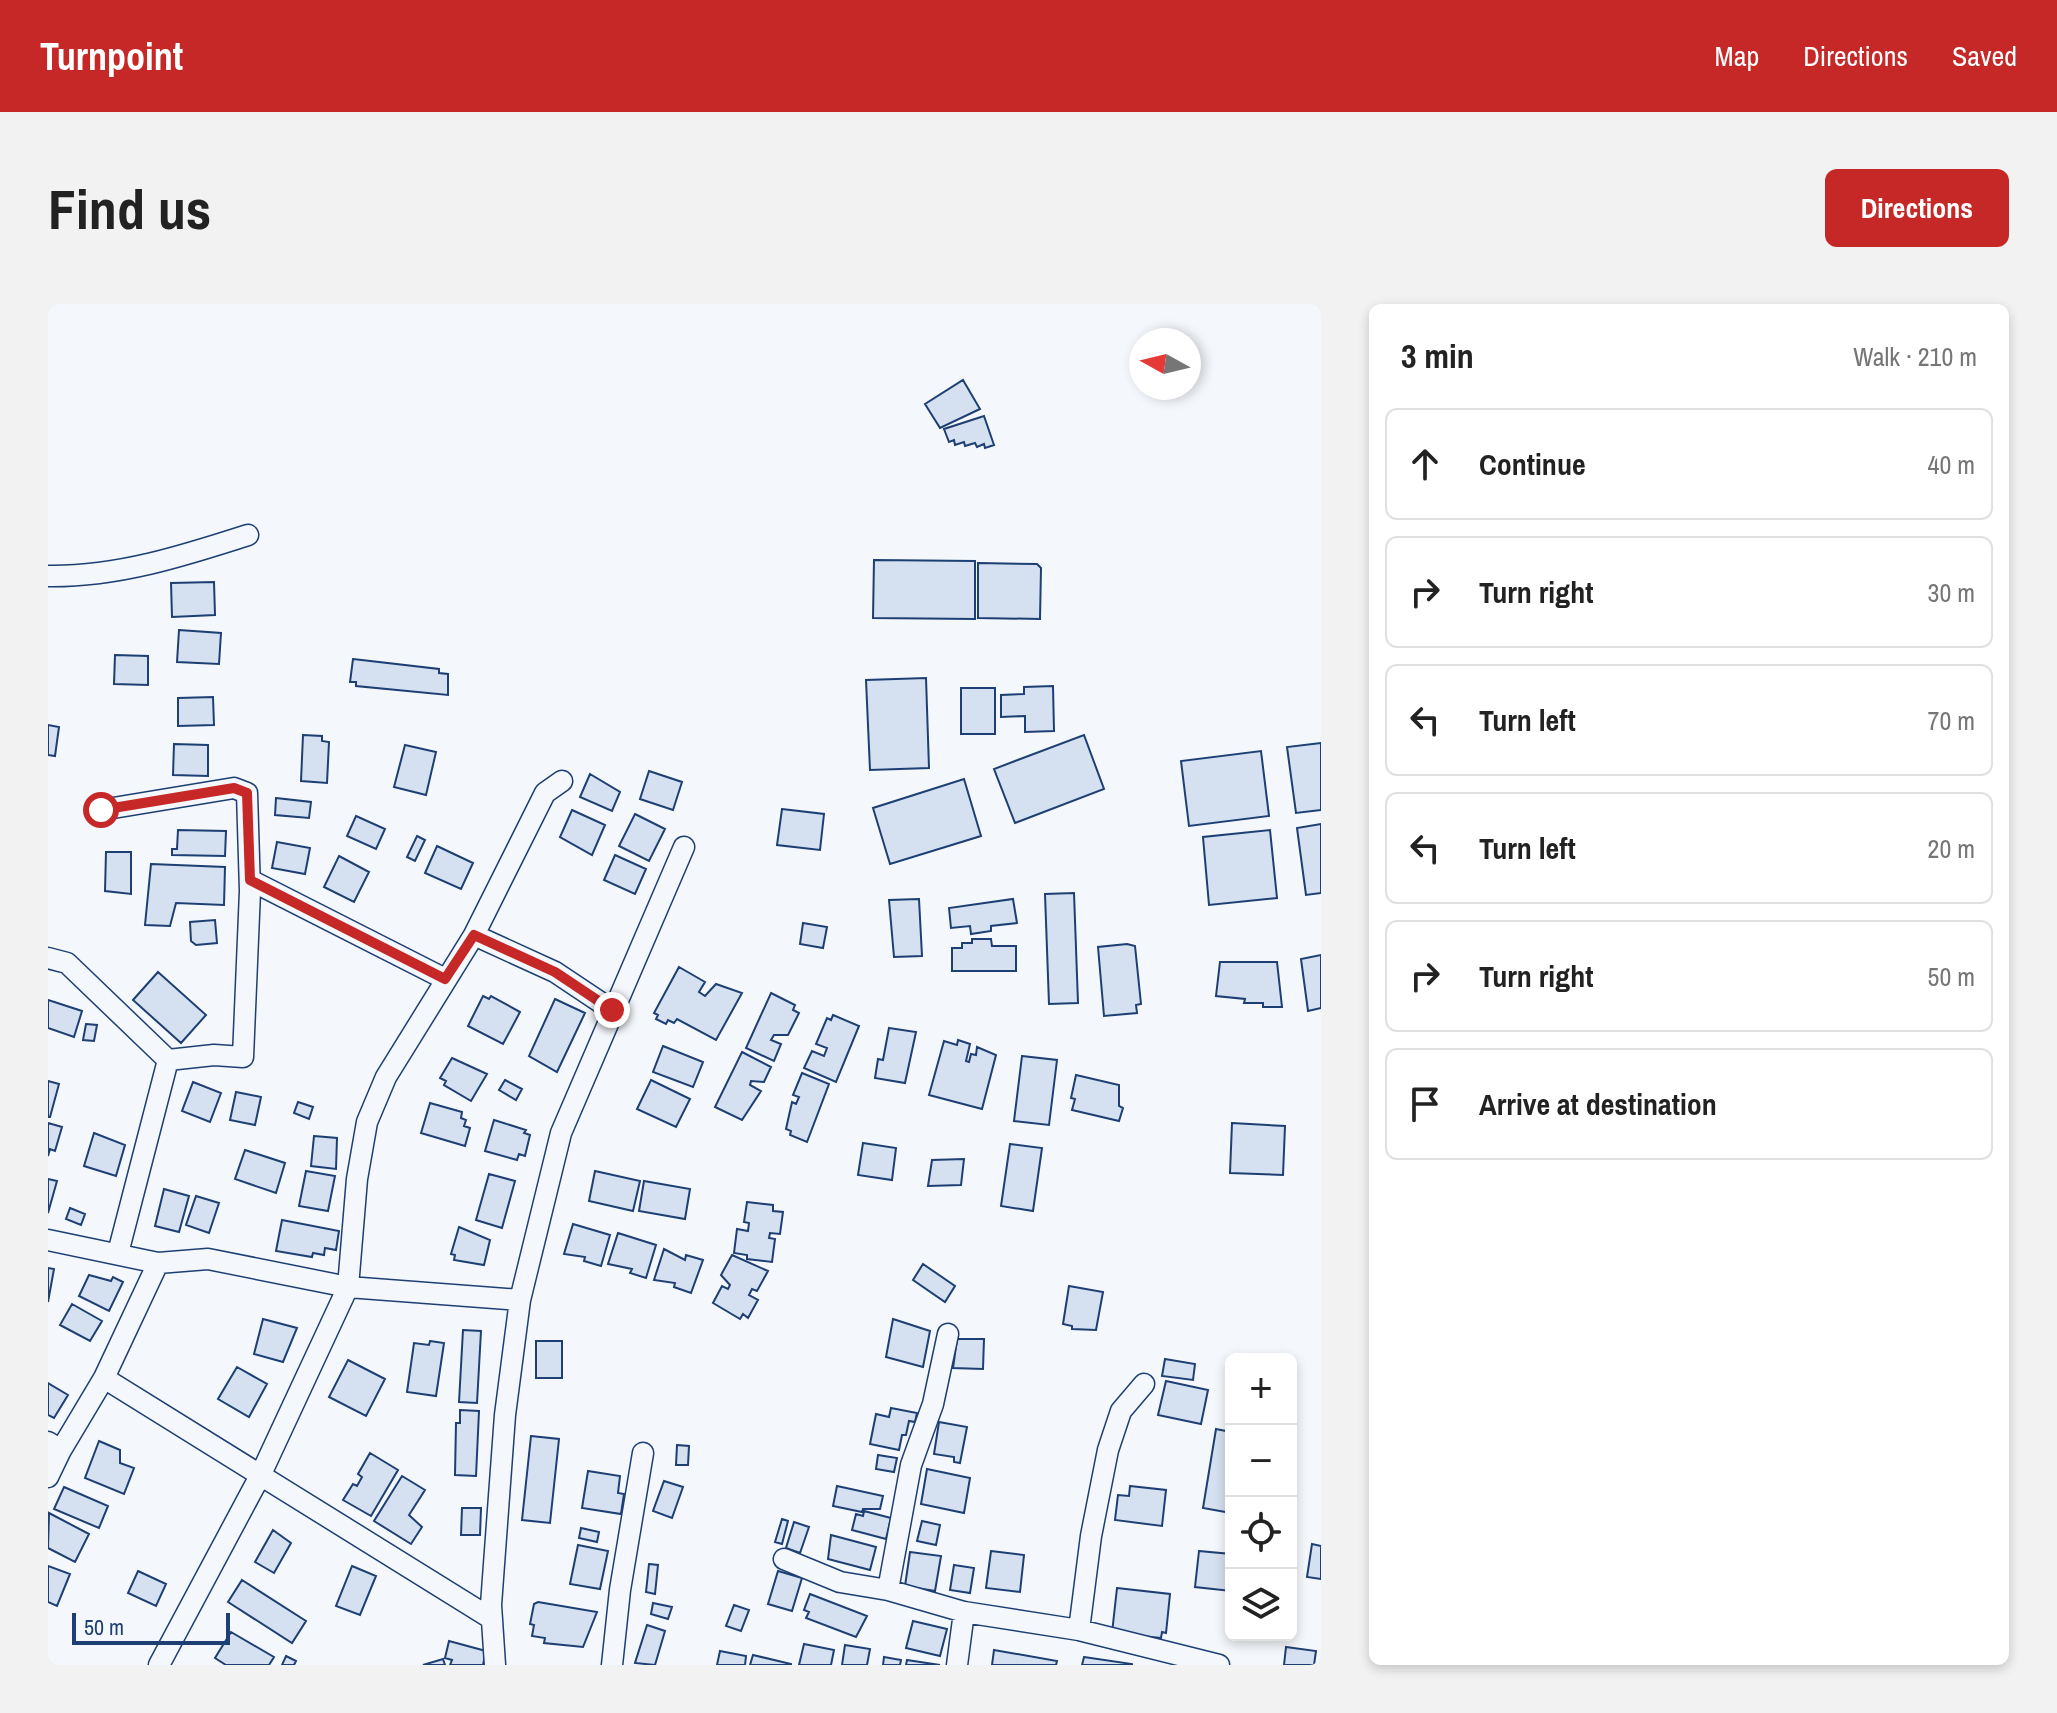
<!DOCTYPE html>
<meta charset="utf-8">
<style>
body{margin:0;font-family:"Archivo Narrow",sans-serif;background:#f2f2f2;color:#222}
.controls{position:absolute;right:24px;bottom:24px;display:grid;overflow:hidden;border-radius:12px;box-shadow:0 4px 12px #0003}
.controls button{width:72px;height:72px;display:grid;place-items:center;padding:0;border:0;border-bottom:2px solid #e0e0e0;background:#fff;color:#222;font:40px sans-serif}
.compass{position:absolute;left:1081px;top:24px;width:72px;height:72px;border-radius:50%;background:#fff;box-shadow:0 4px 12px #0003;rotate:278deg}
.scale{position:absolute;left:24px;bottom:20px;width:158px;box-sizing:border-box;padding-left:8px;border:4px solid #1d3f73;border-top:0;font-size:22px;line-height:28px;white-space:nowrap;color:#1d3f73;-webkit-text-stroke:6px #f4f7fb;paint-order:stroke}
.stop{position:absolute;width:24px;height:24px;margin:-18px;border:6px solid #c62828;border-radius:50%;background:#fff}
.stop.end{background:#c62828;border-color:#fff;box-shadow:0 2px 8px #0008}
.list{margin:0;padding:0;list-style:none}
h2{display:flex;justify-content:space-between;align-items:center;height:104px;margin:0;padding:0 32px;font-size:34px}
h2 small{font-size:26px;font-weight:400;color:#767676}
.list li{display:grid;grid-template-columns:52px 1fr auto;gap:24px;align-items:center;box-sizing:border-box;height:112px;margin:0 16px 16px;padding:0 16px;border:2px solid #e0e0e0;border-radius:12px}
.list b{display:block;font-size:30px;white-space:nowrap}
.list em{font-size:26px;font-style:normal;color:#767676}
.icon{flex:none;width:44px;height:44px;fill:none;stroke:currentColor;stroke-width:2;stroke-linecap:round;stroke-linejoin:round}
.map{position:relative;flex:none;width:1273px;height:1361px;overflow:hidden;border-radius:12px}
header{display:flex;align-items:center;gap:48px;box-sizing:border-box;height:112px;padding:0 40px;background:#c62828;color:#fff}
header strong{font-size:38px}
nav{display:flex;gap:44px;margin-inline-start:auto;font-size:28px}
.intro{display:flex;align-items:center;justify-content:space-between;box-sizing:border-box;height:192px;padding:0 48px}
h1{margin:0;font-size:56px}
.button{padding:20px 36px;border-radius:12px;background:#c62828;color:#fff;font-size:28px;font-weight:700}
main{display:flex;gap:48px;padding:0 48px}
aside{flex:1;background:#fff;border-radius:12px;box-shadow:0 4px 12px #0003}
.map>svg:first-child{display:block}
</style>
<header>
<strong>Turnpoint</strong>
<nav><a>Map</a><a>Directions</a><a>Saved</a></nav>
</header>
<div class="intro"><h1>Find us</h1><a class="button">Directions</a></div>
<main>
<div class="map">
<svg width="1273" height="1361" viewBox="0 0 1273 1361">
<rect width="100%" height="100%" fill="#f4f7fb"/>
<path fill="#d5e0f0" stroke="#1d3f73" stroke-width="2" d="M915,76L932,105L892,124L877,100Z
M936,112L946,141L937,144L936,140L929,143L927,139L917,142L916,138L907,141L906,136L901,138L896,125Z
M826,256L927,257V315L825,314Z
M930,259L989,260L993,264L992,315L930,314Z
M166,278L167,311L124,313L123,279Z
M131,326L173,329L171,360L129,358Z
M67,351L100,352V381L66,380Z
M305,355L391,365V369L400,370V391L308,382V378H302Z
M878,374L881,464L822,466L818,376Z
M1005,382L1006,427L977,428V412L953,413V391L976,390V383Z
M913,384H947V430H913Z
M165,393L166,421L130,422V394Z
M0,421L11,423L7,452L0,451Z
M255,431L274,432V437L281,438L279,479L253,477Z
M1036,431L1056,485L967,519L946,465Z
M1273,439V506L1248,509L1239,443Z
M126,440L160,441V472L125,471Z
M357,441L388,448L378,491L346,483Z
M1213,447L1221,512L1141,522L1133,457Z
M601,467L634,478L625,506L592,495Z
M542,470L572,488L564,507L532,493Z
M916,475L933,532L842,560L825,504Z
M228,494L263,498L261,514L227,511Z
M734,505L776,510L772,546L729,541Z
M524,506L557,521L544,551L512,533Z
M587,510L617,525L601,557L571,542Z
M308,512L337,525L328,545L299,532Z
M1273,520V589L1258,591L1249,524Z
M130,526L178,527L177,552L124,551V545H129Z
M1222,526L1229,594L1161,601L1155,533Z
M369,532L377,536L367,557L359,553Z
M229,538L262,544L257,570L224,564Z
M389,542L425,559L413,585L377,569Z
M58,548H83V590L57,587Z
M567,551L598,565L587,590L556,576Z
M291,552L321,568L306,598L276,583Z
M103,560L177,563L176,601L128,599L122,622L97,621Z
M1026,589L1030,699L1001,700L997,590Z
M871,595L874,652L846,653L841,596Z
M965,595L969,619L943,622V627L923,630L922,622L903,624L901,604Z
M167,616L169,639L148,641L143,637L142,618Z
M755,619L779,623L775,644L752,640Z
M924,635H943L944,642H968V667H904V644H914V639H924Z
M1079,640L1087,642L1093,700L1088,701L1089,709L1056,712L1050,643Z
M1273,651V704L1260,707L1253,655Z
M1172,658H1229L1234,703H1215V699H1196L1197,695L1168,692Z
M631,663L657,678L651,688L657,692L668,680L694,689L668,736L629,715L626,719L620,716L618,720L608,715L610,711L606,709Z
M110,668L158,711L133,739L85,696Z
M723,689L747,701L745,706L751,709L740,731H726L723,736L733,740L726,757L698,744Z
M435,692L441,695L443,692L472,708L455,740L420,722Z
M507,695L537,709L509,768L481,752Z
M0,696L34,707L26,733L0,724Z
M785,711L811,722L788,778L756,764L764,747L776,752L779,744L768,740L779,714L783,716Z
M38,720L49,721L46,737L35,736Z
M841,724L868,728L857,779L827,774L830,755L835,756Z
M910,736L922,740L918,757L921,758L923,750L928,751L929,743L948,751L934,805L881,791L896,737L909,741Z
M615,742L655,758L645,783L605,768Z
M694,748L723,763L716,778L703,777L702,781L713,787L694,816L667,803Z
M974,752L1009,756L1001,821L966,817Z
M404,754L439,770L423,797L396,781L398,777L392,774Z
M754,769L781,780L759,838L742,831L743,827L738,825L744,798L748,800L751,793L745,791Z
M1028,771L1071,781V802L1075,804L1071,817L1024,806L1027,795L1023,794Z
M457,776L474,785L468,796L451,786Z
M603,776L642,795L628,823L589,805Z
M0,777L11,780L2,813H0Z
M145,778L173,789L162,818L134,807Z
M188,788L213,793L207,821L182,816Z
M250,798L265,803L261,815L246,809Z
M382,799L414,808L413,814L418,816L416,822L422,824L417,842L373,829Z
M446,816L478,826L476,829L482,831L477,852L471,850L469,856L437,847Z
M0,819L14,823L7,847L2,845L0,852Z
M1184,819L1237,822L1235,871L1182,869Z
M46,829L77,841L68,872L36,862Z
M266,832L289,834L288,865L263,862Z
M815,839L848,844L844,876L810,871Z
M962,840L994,844L985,907L953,902Z
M197,846L237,859L228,889L187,875Z
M916,855L913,881L880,882L884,856Z
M258,867L287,872L280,907L251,902Z
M547,867L592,877L585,907L541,897Z
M441,870L467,877L454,924L428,916Z
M0,875L9,877L0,909Z
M596,877L642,885L637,915L591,907Z
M116,885L141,892L131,928L107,922Z
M148,892L171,899L161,929L138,921Z
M699,898L725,901V907L735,908L732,930L722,929L721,934L727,935L724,958L699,955V951L686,949L689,925L700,927L701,919L696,918Z
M22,904L37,910L33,921L18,915Z
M234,916L291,927L288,946L277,944L276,951L265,949L264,953L228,947Z
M525,920L562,931L553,962L536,957L537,953L516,950Z
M411,923L442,936L436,961L406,956L407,951L403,950Z
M570,929L608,941L598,974L582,969L584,965L560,960Z
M616,945L637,956L638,951L655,956L643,989L626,983L627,979L606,976Z
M684,951L720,967L709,987L704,985L701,991L710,996L700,1014L695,1010L692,1015L665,999L674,982L680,985L682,981L673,971Z
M875,960L907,982L897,998L865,976Z
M0,964L6,965L0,998Z
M41,971L63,977L65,973L75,978L61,1007L31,992Z
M1021,982L1055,988L1048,1026L1024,1025V1022L1015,1020Z
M24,1000L54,1017L42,1037L12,1021Z
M215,1015L249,1024L235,1058L206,1050Z
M845,1015L882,1027L875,1063L838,1053Z
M415,1026L433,1027L429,1099L411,1098Z
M909,1035H936L935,1065L905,1064Z
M382,1037L396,1039L388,1092L359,1088L366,1039L381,1041Z
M488,1037H514V1074H488Z
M1117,1055L1147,1060L1145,1076L1114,1072Z
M300,1056L337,1075L318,1112L281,1093Z
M189,1063L219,1080L201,1113L170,1095Z
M1118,1077L1160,1086L1153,1120L1110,1111Z
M0,1079L20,1091L6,1114L0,1111Z
M843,1104L869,1109L867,1118L861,1117L858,1131H854L851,1146L822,1140L828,1110L841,1113Z
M412,1106L431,1107L428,1172L407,1171L408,1119H412Z
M891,1118L919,1123L912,1159L906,1158V1153L886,1150Z
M1168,1125L1183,1128V1209L1155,1204Z
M483,1132L511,1135L502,1219L474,1216Z
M51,1137L72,1146V1159L86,1164L76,1190L37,1174Z
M629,1141L641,1142L640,1161H628Z
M322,1149L350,1166L323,1212L295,1196L305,1180L309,1182L314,1173L310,1170Z
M830,1151L849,1154L846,1168L828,1165Z
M879,1165L922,1174L916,1209L873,1200Z
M540,1167L572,1172L570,1189L576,1190L573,1210L534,1204Z
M354,1172L377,1186L361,1211L374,1223L363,1240L326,1217Z
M616,1177L635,1183L624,1214L605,1207Z
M789,1182L835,1192L832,1205H815L814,1208L785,1202Z
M1082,1182L1118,1186L1114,1222L1067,1216L1070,1191L1081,1192Z
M16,1183L60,1202L51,1224L6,1205Z
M414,1204H433L432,1231H413Z
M816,1207L843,1214L838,1235L804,1226L808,1210L815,1212Z
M1,1209L41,1230L27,1258L0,1244Z
M734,1215L740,1217L734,1240L727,1238Z
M874,1217L892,1221L888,1241L869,1237Z
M746,1218L761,1223L752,1249L738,1244Z
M533,1224L551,1228L549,1238L531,1234Z
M225,1226L243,1239L226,1269L207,1258Z
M783,1231L828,1243L822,1266L780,1255Z
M1264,1240L1273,1242V1275L1259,1273Z
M530,1241L560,1247L552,1285L522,1280Z
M943,1247L976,1251L972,1288L938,1284Z
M1151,1247L1183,1250V1287L1147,1283Z
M862,1248L893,1252L887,1287L857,1282Z
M601,1260L610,1261L607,1290L598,1288Z
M906,1261L926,1264L922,1289L902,1286Z
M0,1262L22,1270L9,1302L0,1298Z
M304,1262L328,1272L312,1311L288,1302Z
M90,1267L118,1280L108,1302L80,1289Z
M730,1267L754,1274L744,1307L720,1300Z
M194,1276L258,1317L244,1339L180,1298Z
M1069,1284L1122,1290L1118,1329L1114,1328L1113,1334L1064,1329Z
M762,1290L819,1312L808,1333L758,1314L761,1308L756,1306Z
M490,1298L549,1308L535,1343L496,1339L497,1334L484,1332L486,1321L482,1320L486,1300Z
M605,1299L624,1303L620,1315L603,1310Z
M686,1301L701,1306L693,1327L678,1322Z
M865,1317L899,1325L892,1352L858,1344Z
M599,1321L617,1327L607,1361L587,1359Z
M183,1328L226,1353L221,1361H178L167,1354Z
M401,1337L438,1347L435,1361H402L404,1356L397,1354Z
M756,1340L786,1346L783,1361H751Z
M797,1341L822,1345L819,1361H794Z
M1238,1343L1268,1347L1266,1361H1236Z
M946,1346L1009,1357L1008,1361H944Z
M672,1347L698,1352L697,1361H669Z
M705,1351L743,1360V1361H702Z
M238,1352L248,1357L246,1361H234Z
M836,1353L853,1356L852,1361H835Z
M1036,1353L1084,1360V1361H1034Z
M395,1355L397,1361H375Z
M859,1356L892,1361H858Z"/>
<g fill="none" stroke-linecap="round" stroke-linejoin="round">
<defs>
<path id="street" d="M0,272C69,273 135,252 200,231
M514,477L497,489L426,631L507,668L564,706
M202,576L397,675
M0,654L19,659L120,756L166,751L195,753L202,587L199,489L186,484L53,506
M0,936L110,959
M70,949L120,756
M0,1138L13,1146L56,1074
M0,1173L13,1146
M736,1255L792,1278L840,1286L916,1308L1031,1326L1171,1361
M840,1286L863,1161L885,1100L900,1030
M444,1315L56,1074L110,959L160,955L300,983L472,996
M1031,1326L1043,1232L1060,1146L1073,1107L1096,1080
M111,1361L213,1170L300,983L309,875L319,818L338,773L426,631
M447,1361L443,1301L457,1111L472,996L513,829L636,543
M564,1361L572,1286L595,1149
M909,1361L916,1308"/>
</defs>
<use href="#street" stroke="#1d3f73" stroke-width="23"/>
<use href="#street" stroke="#f4f7fb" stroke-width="20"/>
</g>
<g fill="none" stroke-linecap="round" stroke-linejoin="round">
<path stroke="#c62828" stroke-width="10" d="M53,506L186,484L199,489L202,576L397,675L426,631L507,668L564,706"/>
</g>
</svg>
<div class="controls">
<button>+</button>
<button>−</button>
<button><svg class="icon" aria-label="locate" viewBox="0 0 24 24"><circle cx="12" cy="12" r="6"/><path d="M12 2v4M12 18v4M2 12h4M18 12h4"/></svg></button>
<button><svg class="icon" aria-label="layers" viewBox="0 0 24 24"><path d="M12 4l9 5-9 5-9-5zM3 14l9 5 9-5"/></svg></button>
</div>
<svg class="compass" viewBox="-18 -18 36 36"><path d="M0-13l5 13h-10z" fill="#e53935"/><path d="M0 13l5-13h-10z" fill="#767676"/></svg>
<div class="scale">50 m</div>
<div class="stop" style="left:53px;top:506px"></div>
<div class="stop end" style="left:564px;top:706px"></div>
</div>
<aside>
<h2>3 min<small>Walk · 210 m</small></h2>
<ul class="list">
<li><svg class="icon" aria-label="ahead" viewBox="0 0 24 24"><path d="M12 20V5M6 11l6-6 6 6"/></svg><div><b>Continue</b></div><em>40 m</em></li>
<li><svg class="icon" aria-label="right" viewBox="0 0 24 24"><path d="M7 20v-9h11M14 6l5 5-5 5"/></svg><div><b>Turn right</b></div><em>30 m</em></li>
<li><svg class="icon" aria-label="left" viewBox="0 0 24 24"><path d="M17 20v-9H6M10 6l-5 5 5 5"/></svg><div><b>Turn left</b></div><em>70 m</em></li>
<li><svg class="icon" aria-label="left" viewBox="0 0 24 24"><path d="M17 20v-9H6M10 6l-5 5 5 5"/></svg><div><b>Turn left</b></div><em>20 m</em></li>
<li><svg class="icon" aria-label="right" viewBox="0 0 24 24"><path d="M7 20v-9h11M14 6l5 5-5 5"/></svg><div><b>Turn right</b></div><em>50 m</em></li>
<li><svg class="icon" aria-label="arrive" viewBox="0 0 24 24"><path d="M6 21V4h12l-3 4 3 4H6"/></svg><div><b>Arrive at destination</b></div></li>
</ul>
</aside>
</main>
